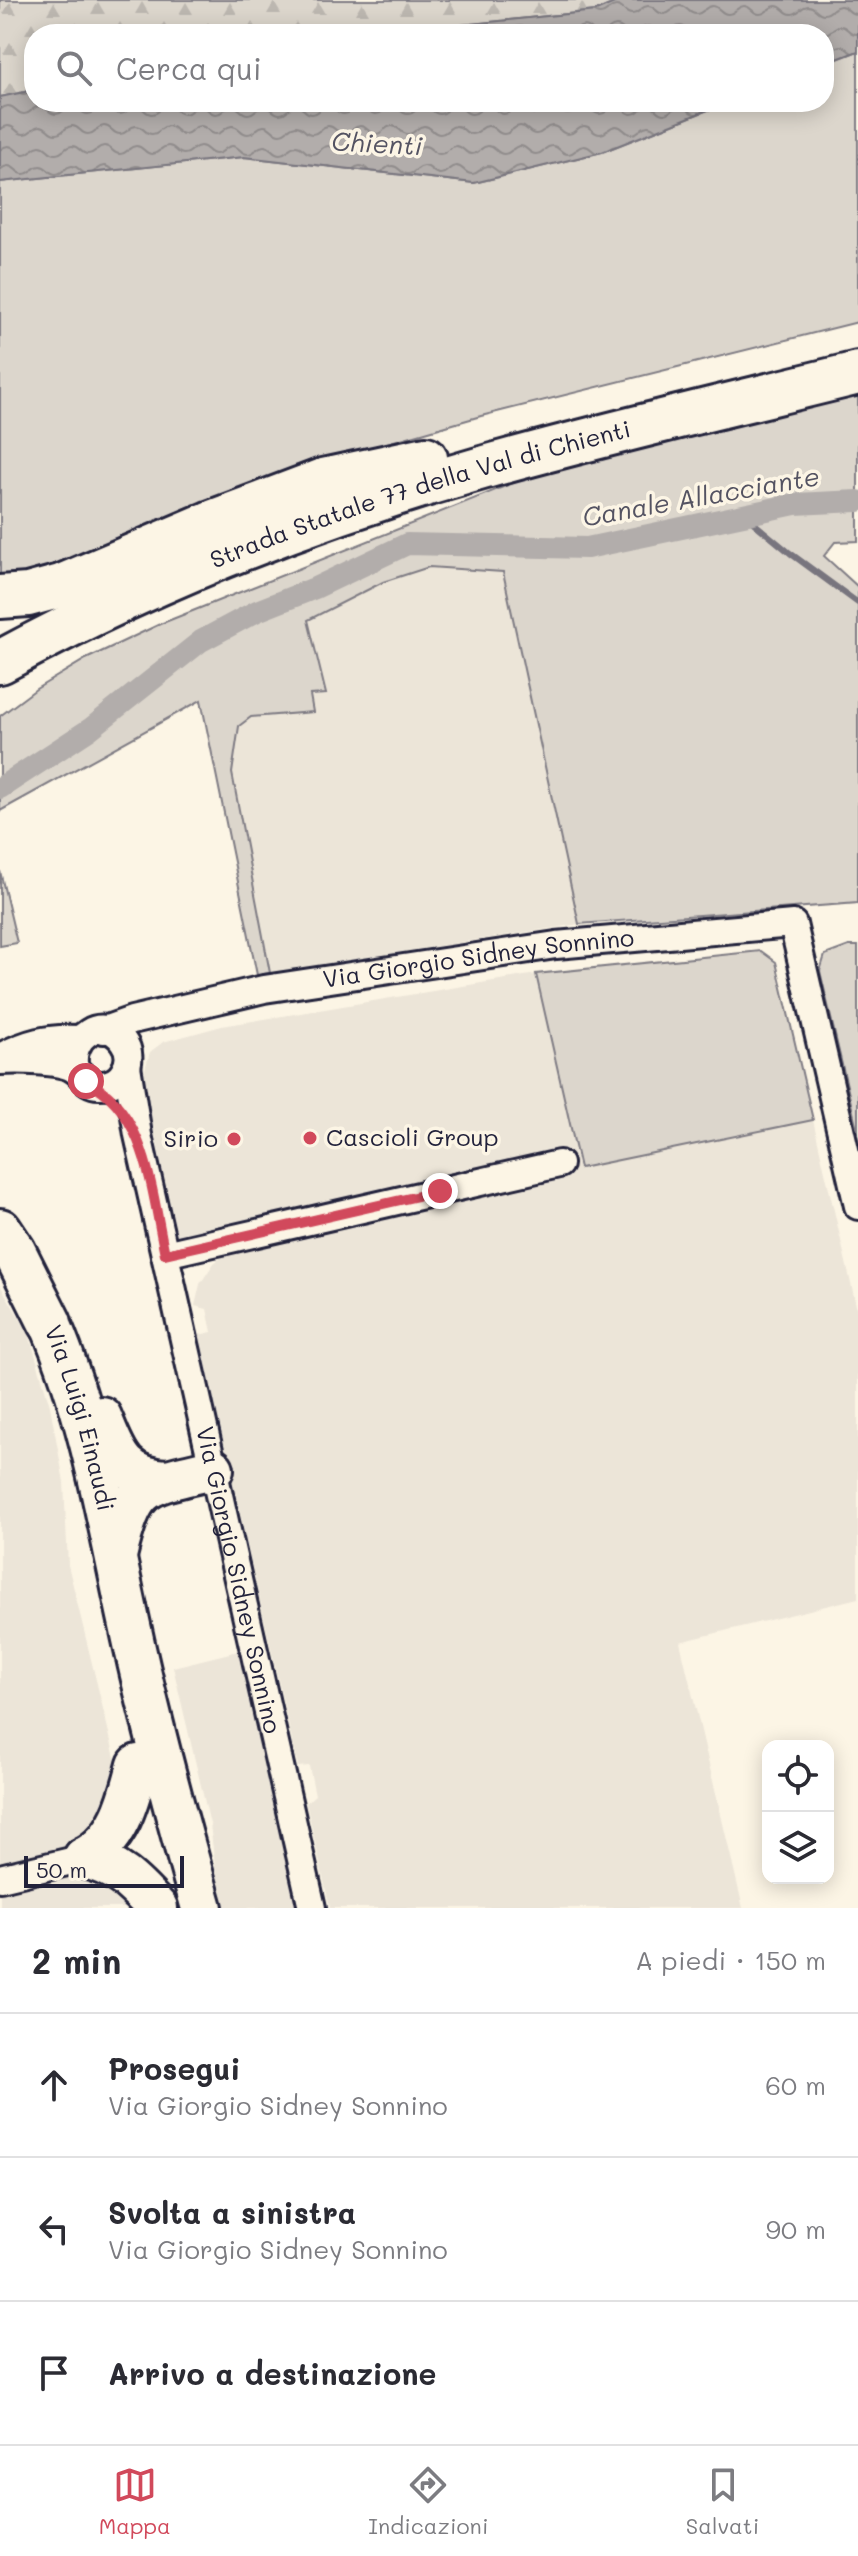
<!DOCTYPE html>
<html lang="it">
<meta charset="utf-8">
<style>
body{margin:0;font-family:Mali,sans-serif;background:#f2f2f3;color:#2b2b33}
.controls{position:absolute;right:24px;bottom:24px;display:grid;overflow:hidden;border-radius:16px;box-shadow:0 4px 20px #0003}
.controls button{width:72px;height:72px;display:grid;place-items:center;padding:0;border:0;border-bottom:2px solid #e1e1e2;background:#fff;color:#2b2b33;font:40px sans-serif}
.scale{position:absolute;left:24px;bottom:20px;width:160px;box-sizing:border-box;padding-left:8px;border:4px solid #22223b;border-top:0;font-size:22px;line-height:28px;white-space:nowrap;color:#22223b;-webkit-text-stroke:6px #fcf5e5;paint-order:stroke}
.stop{position:absolute;width:24px;height:24px;margin:-18px;border:6px solid #d1495b;border-radius:50%;background:#fff}
.stop.end{background:#d1495b;border-color:#fff;box-shadow:0 2px 8px #0008}
.list{margin:0;padding:0;list-style:none}
h2{display:flex;justify-content:space-between;align-items:center;height:104px;margin:0;padding:0 32px;font-size:34px}
h2 small{font-size:26px;font-weight:400;color:#7c7c81}
.list li{display:grid;grid-template-columns:52px 1fr auto;gap:24px;align-items:center;box-sizing:border-box;height:144px;padding:0 32px;border-top:2px solid #e1e1e2}
.list b{display:block;font-size:30px;white-space:nowrap}
.list p{margin:0;font-size:26px;white-space:nowrap;color:#7c7c81}
.list em{font-size:26px;font-style:normal;color:#7c7c81}
.icon{flex:none;width:44px;height:44px;fill:none;stroke:currentColor;stroke-width:2;stroke-linecap:round;stroke-linejoin:round}
.map{position:relative;flex:none;width:858px;height:1908px;overflow:hidden}
.search{position:absolute;background:#fff;box-shadow:0 4px 20px #0003;left:24px;right:24px;top:24px;height:88px;display:flex;align-items:center;gap:20px;box-sizing:border-box;padding:0 28px;border-radius:32px;color:#7c7c81;font-size:30px}
.sheet{height:536px;background:#fff}
nav{display:flex;justify-content:space-around;align-items:center;box-sizing:border-box;height:112px;border-top:2px solid #e1e1e2;background:#fff;font-size:22px;color:#7c7c81}
nav a{display:grid;justify-items:center;gap:4px}
nav .on{color:#d1495b}
.map>svg:first-child{display:block}
</style>
<div class="map">
<svg width="858" height="1908" viewBox="0 0 858 1908">
<defs>
<pattern id="forest-firs" width="22" height="20" patternUnits="userSpaceOnUse" patternTransform="scale(2)"><rect width="22" height="20" fill="#dcd6cc"/><path d="M5 1l3.5 6h-7zM16 11l3.5 6h-7z" fill="#bcb7b0"/></pattern>
<pattern id="water-waves" width="16" height="10" patternUnits="userSpaceOnUse" patternTransform="scale(2)"><rect width="16" height="10" fill="#b2adab"/><path d="M0 5q4-4 8 0t8 0" fill="none" stroke="#908c8c"/></pattern>
</defs>
<rect width="100%" height="100%" fill="#fcf5e5"/>
<filter id="ink" filterUnits="userSpaceOnUse"><feTurbulence type="fractalNoise" baseFrequency=".0125" numOctaves="2"/><feDisplacementMap in="SourceGraphic" scale="16" xChannelSelector="R" yChannelSelector="G"/><feConvolveMatrix kernelMatrix="1 2 1 2 8 2 1 2 1" color-interpolation-filters="sRGB"/></filter>
<g filter="url(#ink)">
<path fill="#ece5d8" d="M429,567L503,572L579,924L270,973L232,773L239,725L251,717L312,712L307,620L383,582Z
M536,974L580,1167L813,1120L858,1314V1598L680,1642L743,1908H330L306,1803L315,1795L309,1766L298,1767L199,1335L212,1332L207,1309L195,1306L200,1284L214,1263L239,1245L523,1159L177,1235L149,1108L144,1073L150,1052L163,1042L222,1026Z
M0,1285L29,1334L50,1406L64,1482L68,1565L116,1762L118,1797L101,1829L147,1908H0Z
M238,1651L296,1908H220L210,1824L173,1667Z"/>
<path fill="#dcd6cc" stroke="#7f7c84" stroke-width="2" d="M858,51V322L481,416L342,456L87,558L9,577H0V182L244,157L474,183L602,152L728,102H824V64Z
M858,391V541L835,542L824,556L858,587V903L579,924L503,572L429,567L383,582L308,620L326,694L310,695L313,712L251,717L239,726L232,773L270,973L257,975L201,700L0,811V716L36,689L86,659L160,624L541,472Z
M0,871L17,943L0,946Z
M849,946H858V1133L820,971L825,955Z
M761,951L776,962L813,1120L580,1168L536,974Z"/>
<path fill="url(#forest-firs)" stroke="#7f7c84" stroke-width="2" d="M0,0H621L596,11L374,34H34V90L0,97Z"/>
<path fill="url(#water-waves)" stroke="#78757e" stroke-width="2" d="M621,0H858V51L824,64V34H374L596,11Z
M34,90V102H728L602,152L474,183L244,157L0,182V97Z"/>
<g fill="none" stroke-linecap="round" stroke-linejoin="round">
<path stroke="#78757e" stroke-width="6" d="M743,514L790,553L858,603"/>
<path stroke="#b2adab" stroke-width="22" d="M0,788L90,729L201,641L257,611L315,588L407,544L587,548L795,504L858,501"/>
<defs>
<g id="minor">
<path id="s1" d="M104,1030L132,1020L264,989L556,945L793,924L858,1206"/>
<path d="M0,1057C27,1043 48,1037 79,1039"/>
<path d="M0,1061C16,1060 61,1060 74,1069C84,1075 86,1085 99,1085C122,1086 137,1060 123,1041C103,1013 67,1037 75,1069"/>
<path id="s2" d="M127,1066L138,1135L312,1908"/>
<path d="M165,1254L559,1164"/>
<path d="M0,1878L84,1858"/>
</g>
<g id="primary">
<path id="s3" d="M50,1323C92,1421 108,1526 131,1630C151,1724 176,1816 202,1908"/>
<path d="M101,1417C116,1453 122,1478 167,1480"/>
<path d="M116,1556C134,1481 142,1486 213,1469"/>
<path d="M84,1858C119,1841 129,1800 138,1765"/>
<path d="M84,1858C117,1865 134,1883 157,1908"/>
</g>
<g id="trunk">
<path d="M0,597L28,595L61,586L209,523L323,480L426,458"/>
<path id="s4" d="M0,662C151,580 316,515 482,468C606,433 733,404 858,373"/>
<path d="M0,1230L14,1251L50,1323"/>
</g>
</defs>
<use href="#minor" stroke="#22223b" stroke-width="32"/>
<use href="#primary" stroke="#22223b" stroke-width="46"/>
<use href="#trunk" stroke="#22223b" stroke-width="48"/>
<use href="#minor" stroke="#fcf5e5" stroke-width="26"/>
<use href="#primary" stroke="#fcf5e5" stroke-width="40"/>
<use href="#trunk" stroke="#fcf5e5" stroke-width="42"/>
</g>
</g>
<g fill="none" stroke-linecap="round" stroke-linejoin="round" filter="url(#ink)">
<path stroke="#d1495b" stroke-width="10" d="M86,1081C147,1109 152,1195 165,1254L440,1191"/>
</g>
<g fill="#d1495b" stroke="#fcf5e5" stroke-width="3">
<circle cx="310" cy="1138" r="8"/>
<circle cx="234" cy="1139" r="8"/>
</g>
<g text-anchor="middle" stroke-width="7" stroke-linejoin="round" paint-order="stroke">
<g font-size="24" fill="#22223b" stroke="#fcf5e5">
<text dy="8" stroke="none"><textPath href="#s4" startOffset="454">Strada Statale 77 della Val di Chienti</textPath></text>
<text dy="8" stroke="none"><textPath href="#s1" startOffset="382">Via Giorgio Sidney Sonnino</textPath></text>
<text dy="8" stroke="none"><textPath href="#s3" startOffset="100">Via Luigi Einaudi</textPath></text>
<text dy="8" stroke="none"><textPath href="#s2" startOffset="526">Via Giorgio Sidney Sonnino</textPath></text>
</g>
<g font-size="24" fill="#22223b" stroke="#fcf5e5" text-anchor="start">
<text x="326" y="1146">Cascioli Group</text>
<text x="218" y="1147" text-anchor="end">Sirio</text>
</g>
<g font-size="26" font-style="italic" fill="#545362" stroke="#fcf5e5">
<text transform="translate(377 144) rotate(3)" y="9">Chienti</text>
<text transform="translate(701 497) rotate(-10)" y="9">Canale Allacciante</text>
</g>
</g>
</svg>
<div class="controls">
<button><svg class="icon" aria-label="locate" viewBox="0 0 24 24"><circle cx="12" cy="12" r="6"/><path d="M12 2v4M12 18v4M2 12h4M18 12h4"/></svg></button>
<button><svg class="icon" aria-label="layers" viewBox="0 0 24 24"><path d="M12 4l9 5-9 5-9-5zM3 14l9 5 9-5"/></svg></button>
</div>
<div class="scale">50 m</div>
<div class="stop" style="left:86px;top:1081px"></div>
<div class="stop end" style="left:440px;top:1191px"></div>
<div class="search"><svg class="icon" aria-label="search" viewBox="0 0 24 24"><circle cx="10" cy="10" r="6"/><path d="M15 15l6 6"/></svg>Cerca qui</div>
</div>
<section class="sheet">
<h2>2 min<small>A piedi · 150 m</small></h2>
<ul class="list">
<li><svg class="icon" aria-label="ahead" viewBox="0 0 24 24"><path d="M12 20V5M6 11l6-6 6 6"/></svg><div><b>Prosegui</b><p>Via Giorgio Sidney Sonnino</p></div><em>60 m</em></li>
<li><svg class="icon" aria-label="left" viewBox="0 0 24 24"><path d="M17 20v-9H6M10 6l-5 5 5 5"/></svg><div><b>Svolta a sinistra</b><p>Via Giorgio Sidney Sonnino</p></div><em>90 m</em></li>
<li><svg class="icon" aria-label="arrive" viewBox="0 0 24 24"><path d="M6 21V4h12l-3 4 3 4H6"/></svg><div><b>Arrivo a destinazione</b></div></li>
</ul>
</section>
<nav>
<a class="on"><svg class="icon" aria-label="map" viewBox="0 0 24 24"><path d="M3 6l6-2 6 2 6-2v14l-6 2-6-2-6 2zM9 4v14M15 6v14"/></svg>Mappa</a>
<a><svg class="icon" aria-label="directions" viewBox="0 0 24 24"><path d="M12 3l9 9-9 9-9-9zM9 14v-3h6M13 9l2 2-2 2"/></svg>Indicazioni</a>
<a><svg class="icon" aria-label="saved" viewBox="0 0 24 24"><path d="M7 4h10v16l-5-4-5 4z"/></svg>Salvati</a>
</nav>
